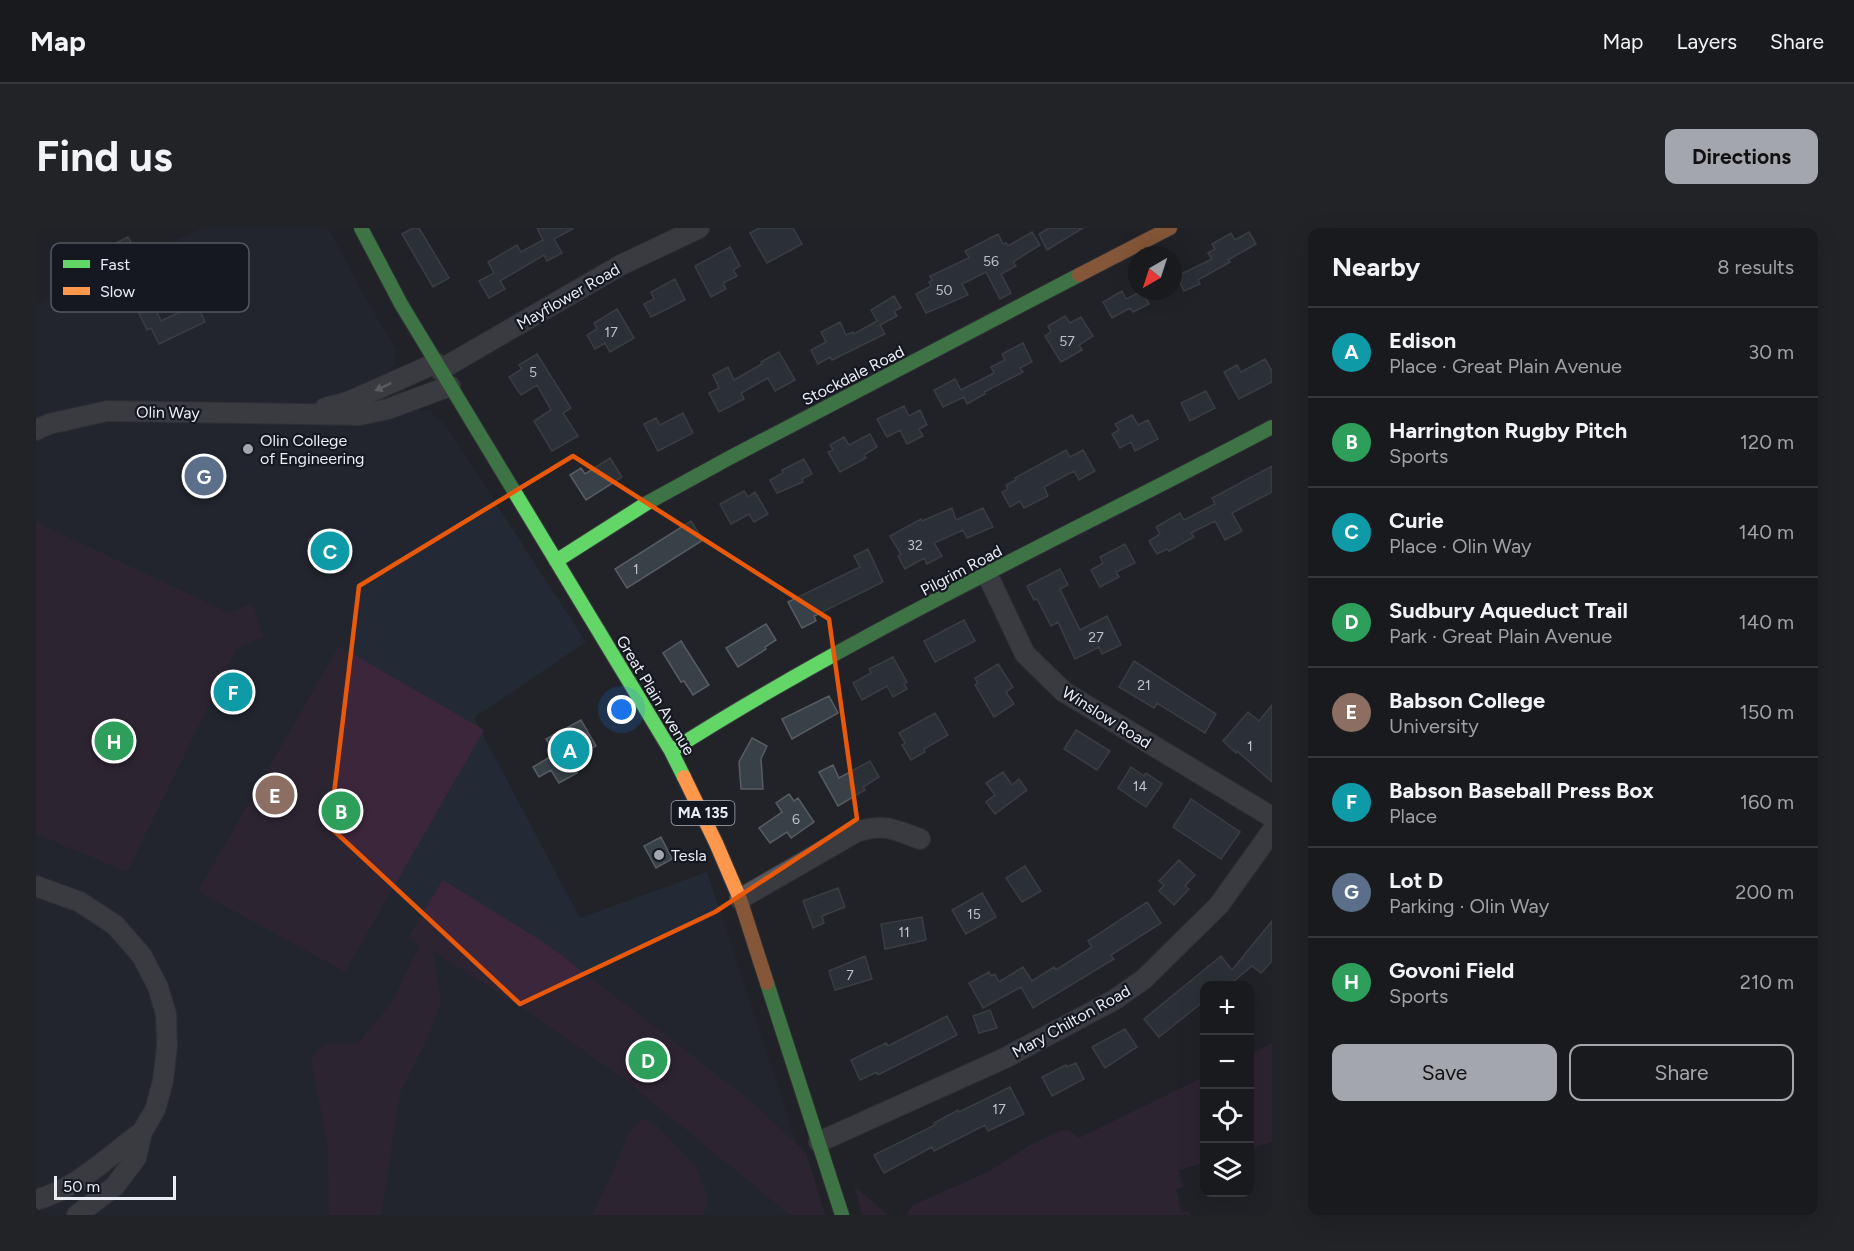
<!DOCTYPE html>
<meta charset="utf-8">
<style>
body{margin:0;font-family:Figtree,sans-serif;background:#222327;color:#f1f3f6}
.controls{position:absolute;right:18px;bottom:18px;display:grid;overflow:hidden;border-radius:12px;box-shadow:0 6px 24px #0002}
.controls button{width:54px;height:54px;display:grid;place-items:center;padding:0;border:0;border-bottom:2px solid #37383c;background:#191a1e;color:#f1f3f6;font:30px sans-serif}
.compass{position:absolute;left:1092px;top:18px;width:54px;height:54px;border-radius:50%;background:#191a1e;box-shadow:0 6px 24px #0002;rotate:219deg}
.scale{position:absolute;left:18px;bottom:15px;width:122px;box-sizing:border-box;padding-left:6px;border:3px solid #ebedf4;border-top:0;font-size:16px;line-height:21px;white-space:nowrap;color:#ebedf4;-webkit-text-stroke:4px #151821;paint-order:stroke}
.you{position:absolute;left:586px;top:482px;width:21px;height:21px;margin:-15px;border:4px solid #fff;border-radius:50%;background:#1a73e8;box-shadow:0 0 0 9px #1a73e833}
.badge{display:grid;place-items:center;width:39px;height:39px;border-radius:50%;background:#a4a6ad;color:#fff;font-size:20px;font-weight:700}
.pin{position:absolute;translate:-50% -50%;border:3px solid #fff;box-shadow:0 2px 6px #0006}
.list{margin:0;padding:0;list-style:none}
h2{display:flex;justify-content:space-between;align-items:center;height:78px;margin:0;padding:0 24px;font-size:26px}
h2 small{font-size:20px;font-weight:400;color:#9fa1a4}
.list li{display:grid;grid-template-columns:39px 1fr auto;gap:18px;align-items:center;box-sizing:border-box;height:90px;padding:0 24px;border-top:2px solid #37383c}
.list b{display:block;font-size:22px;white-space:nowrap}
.list p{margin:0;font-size:20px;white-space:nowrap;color:#9fa1a4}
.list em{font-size:20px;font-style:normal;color:#9fa1a4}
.actions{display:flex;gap:12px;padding:18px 24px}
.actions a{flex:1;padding:14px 0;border:2px solid #a4a6ad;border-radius:12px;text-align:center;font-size:21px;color:#a4a6ad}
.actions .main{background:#a4a6ad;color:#111}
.icon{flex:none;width:33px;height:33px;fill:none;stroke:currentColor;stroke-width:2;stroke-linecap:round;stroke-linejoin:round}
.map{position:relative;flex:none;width:1236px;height:987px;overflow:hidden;border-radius:12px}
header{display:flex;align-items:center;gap:36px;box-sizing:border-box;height:84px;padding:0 30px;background:#191a1e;border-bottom:2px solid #37383c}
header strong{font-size:28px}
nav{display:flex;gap:33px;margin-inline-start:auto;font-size:21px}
.intro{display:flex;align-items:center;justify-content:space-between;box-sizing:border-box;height:144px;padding:0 36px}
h1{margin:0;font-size:42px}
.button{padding:15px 27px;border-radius:12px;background:#a4a6ad;color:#111;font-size:21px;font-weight:700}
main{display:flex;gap:36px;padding:0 36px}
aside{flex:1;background:#191a1e;border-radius:12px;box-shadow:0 6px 24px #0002}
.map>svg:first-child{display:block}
</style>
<header>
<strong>Map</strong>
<nav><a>Map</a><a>Layers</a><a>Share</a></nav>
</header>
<div class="intro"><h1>Find us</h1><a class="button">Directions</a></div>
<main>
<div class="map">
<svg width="1236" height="987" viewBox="0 0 1236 987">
<rect width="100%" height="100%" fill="#212328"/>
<path fill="#242936" d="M167,0H292L326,64L360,122L358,140L381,180L394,183L409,197L550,414L438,490L544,690L671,644L784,987H0V77Z"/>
<path fill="#3c263c" d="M0,294L193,385L216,375L227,409L201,420L91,644L0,606Z
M303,418L448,502L309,744L162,663Z
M407,652L512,717L714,872L770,925L789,987H754L588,851L494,785L397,723L405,774L391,811L364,865L345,987H293L292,917L275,832C288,809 298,816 322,816L356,774L384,716L372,709Z
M1236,815V914L1214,921V827Z
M1168,849V935L1143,942L1147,959L1140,962L1145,984H1154L1155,987H871L877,977L952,944L994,917L1018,905L1032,901L1043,910Z
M607,890L620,896L659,938L672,968L668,987H556L576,946L592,906Z
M818,958L852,987H826Z"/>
<path fill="#384148" stroke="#595c60" stroke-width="1.5" d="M377,0H383L413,50L397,59L366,6Z
M501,0H538L518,11L526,25L511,33L508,27L464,53L469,61L453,70L443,53L458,45L452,34L481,17L485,24L507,12Z
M723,0H757L766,16L731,35L714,5Z
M1013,0H1047L1011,22L1003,6Z
M996,4L1004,17L977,34L980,38L965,46L975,65L964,71L950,44L926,56L932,67L890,85L880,66L895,58L893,54L896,52L894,48L933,30L929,23L962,6L967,16L970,15L972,18Z
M1213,4L1220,16L1192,32L1194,34L1162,52L1164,56L1148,63L1141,48L1176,31L1172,25L1179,21L1176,16L1195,5L1199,12Z
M92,9L100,23L86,30L78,16Z
M694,19L704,38L697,42L701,48L687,55L690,61L675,69L659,38Z
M639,51L649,72L615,89L608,76L618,71L615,64Z
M110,61L125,93L161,76L169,94L123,116L115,100L111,102L95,68Z
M1086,63L1090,71L1106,63L1113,76L1097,84L1094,80L1076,90L1067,74Z
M858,68L865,80L858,83L861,88L844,97L849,106L796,132L794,129L782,136L775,122L790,114L785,104L804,94L810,107L817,104L818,106L841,93L835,82Z
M581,81L598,110L574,124L569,115L559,121L551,107L561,101L558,95Z
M1029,88L1034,95L1045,89L1057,108L1043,117L1046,122L1025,134L1009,108L1015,104L1012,98Z
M987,115L996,134L984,140L987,144L948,164L949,166L931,176L928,169L907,179L898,162L919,151L925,162L958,145L955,139L969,132L966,126Z
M743,124L759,152L739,163L732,150L705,165L708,171L683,184L673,165L683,160L677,147L692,139L698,152L726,136L725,134Z
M501,126L535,180L527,185L542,208L516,223L498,193L515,182L501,157L485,167L473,149L486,141L483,137Z
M1229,131L1236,143V154L1203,171L1188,144L1201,137L1205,144Z
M1170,163L1179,180L1154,193L1145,175Z
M868,178L873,188L884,182L891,197L883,201L887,208L871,216L864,202L851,209L841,191Z
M647,185L657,205L622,223L608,196L620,190L624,197Z
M1096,187L1102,197L1112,192L1122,211L1099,223L1095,214L1084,220L1076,206L1083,202L1079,196Z
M834,206L841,219L828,227L830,230L804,244L792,224L797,222L794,217L808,209L813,217Z
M1030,222L1034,229L1047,222L1059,243L1043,252L1038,243L1008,259L1012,268L988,280L984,273L974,279L966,264L972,261L970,257L980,252L979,250Z
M574,230L586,249L550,272L534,247L545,240L549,246Z
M768,231L776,246L766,251L767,254L741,265L734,252L747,245L746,242Z
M1236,238V264L1196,285L1206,303L1189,312L1179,293L1155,305L1158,309L1133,323L1131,321L1121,326L1113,313L1124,306L1120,299L1144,285L1148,292L1179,276L1176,270Z
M708,263L712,269L719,264L732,286L718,294L713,286L695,296L684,276Z
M916,280L920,292L947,280L957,299L931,310L927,302L898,315L906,328L891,336L888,330L869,341L862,328L865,326L854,308L885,291L886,293Z
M655,293L667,312L591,360L579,341Z
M288,302L293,310L306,302L317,319L303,327L308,336L292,345L272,312Z
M1089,316L1099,335L1080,344L1083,349L1064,359L1055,342L1067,335L1064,329Z
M832,321L847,354L778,388L780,393L766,400L752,374L824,339L818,328Z
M1024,341L1032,357L1024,361L1044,402L1071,388L1085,417L1066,426L1063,419L1039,431L1022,394L1015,398L1001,371L998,372L991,358Z
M928,392L939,413L899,434L888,413Z
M730,396L740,412L729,419L730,421L702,439L690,420Z
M645,413L673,457L657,467L648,453L645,454L627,425Z
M857,429L871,454L868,456L871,461L857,469L851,458L826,472L817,455L835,445L833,441Z
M1098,433L1180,486L1169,505L1121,475L1118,480L1083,459Z
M962,436L977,459L970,464L978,476L958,489L939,457L942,455L939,450Z
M193,454L206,459L199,476L186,470Z
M793,468L802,485L756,511L746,491Z
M1236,477V554L1201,523L1200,525L1187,513L1212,484L1223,493Z
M899,485L912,507L888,521L889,524L875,532L866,517L869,515L863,505Z
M545,492L560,518L533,532L541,545L523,555L515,542L503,549L497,539L519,526L510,511Z
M1040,502L1074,523L1061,542L1028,521Z
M716,510L731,518L725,531L727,561H705L703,534Z
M834,533L843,549L827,559L829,562L802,578L783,544L797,537L803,550Z
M1095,539L1108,548L1110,545L1126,556L1110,579L1082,560Z
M967,544L976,557L983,551L991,562L959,586L950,574L959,567L950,555Z
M753,566L758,573L762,570L778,594L755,610L751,604L734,615L723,600L746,584L740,575Z
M1155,571L1204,604L1185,631L1137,599Z
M625,609L636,631L620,640L608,618Z
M1143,632L1159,647L1149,658L1153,661L1138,677L1123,663L1128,657L1123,653Z
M989,638L1005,663L986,674L970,650Z
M802,660L809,679L786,688L788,695L777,700L767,673Z
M946,665L960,689L930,706L916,682Z
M1111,674L1125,695L1075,727L1078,731L997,780L985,759L947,780L933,755L953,744L955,748L959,746L963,754L987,739L996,753L1018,739L1020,742L1056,719L1052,713Z
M886,689L890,712L849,721L845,696Z
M1236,693V733L1225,745L1216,738L1192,758H1168V773L1123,809L1108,791L1185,728L1196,742Z
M829,728L836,751L799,762L793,743Z
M954,782L961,800L943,805L937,788Z
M911,788L921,807L842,847L841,844L824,852L815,832L850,815L852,818Z
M1089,801L1101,819L1069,840L1056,819Z
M1040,835L1048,851L1016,868L1006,849L1030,837L1031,839Z
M974,859L988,886L952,903L949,897L898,923L896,919L848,945L838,927L899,897L898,895L922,882L923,884Z"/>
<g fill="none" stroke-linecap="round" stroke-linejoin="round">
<defs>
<path id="street" d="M404,142L585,37L663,0
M289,180L312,174L400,135
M0,202L13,196L71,183L324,187L352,181L414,158
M951,346L989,426L1028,464L1236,589
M0,658L44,674L79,697L106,728L122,759L130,786L131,818L127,853L119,882L106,904L100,930L79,958L41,987
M704,671L820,604C848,595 857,601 884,611
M783,914L969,830L1078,772L1108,751L1183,677L1236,603
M0,972C42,960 71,929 106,904"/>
<path id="fast" d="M325,0L365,76L635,523L648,549
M520,333L611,275L695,229L1043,47
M635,523C826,401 1036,305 1236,199
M731,755L806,987"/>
<path id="slow" d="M1043,47L1134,0
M648,549L680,615L704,671L731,755"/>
</defs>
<use href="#street" stroke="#3c3e41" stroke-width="22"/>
<use href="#fast" stroke="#3c3e41" stroke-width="16"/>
<use href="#slow" stroke="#3c3e41" stroke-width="16"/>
<use href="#street" stroke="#57595d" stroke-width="20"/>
<use href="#fast" stroke="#63d668" stroke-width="14"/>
<use href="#slow" stroke="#ff974d" stroke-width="14"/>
</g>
<defs><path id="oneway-solid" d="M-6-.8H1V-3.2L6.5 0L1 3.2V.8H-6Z" transform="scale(1.5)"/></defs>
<use fill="#a1a3a8" href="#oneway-solid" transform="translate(347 159) rotate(155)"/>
<path d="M0 0H1236V987H0ZM537,228L793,391L821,591L679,684L484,776L294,599L323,358Z" fill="#212328" fill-opacity=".55" fill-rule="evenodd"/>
<path fill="none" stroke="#e8590c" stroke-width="4.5" stroke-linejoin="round" d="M537,228L793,391L821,591L679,684L484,776L294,599L323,358Z"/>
<g fill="#a4a6ad" stroke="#151821" stroke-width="2">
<circle cx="212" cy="221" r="6"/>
<circle cx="623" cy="627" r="6"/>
</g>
<g text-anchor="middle" stroke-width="4.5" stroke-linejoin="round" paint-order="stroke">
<g font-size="14" fill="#bec2c9">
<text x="955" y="38">56</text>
<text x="908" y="67">50</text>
<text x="575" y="109">17</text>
<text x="1031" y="118">57</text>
<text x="497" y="149">5</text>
<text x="879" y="322">32</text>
<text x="600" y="346">1</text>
<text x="1060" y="414">27</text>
<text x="1108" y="462">21</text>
<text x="1214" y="523">1</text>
<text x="1104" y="563">14</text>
<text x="760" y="596">6</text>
<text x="938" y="691">15</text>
<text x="868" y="709">11</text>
<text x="814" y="752">7</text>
<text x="963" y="886">17</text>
</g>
<rect fill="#151821" stroke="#abadb5" stroke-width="1.5" x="635.5" y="573" width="63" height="24" rx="4.5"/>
<g font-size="15" font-weight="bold" fill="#ebedf4">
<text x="667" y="590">MA 135</text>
</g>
<g font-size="16" fill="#ebedf4" stroke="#151821">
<text transform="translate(532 68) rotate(-30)" y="6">Mayflower Road</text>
<text transform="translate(817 147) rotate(-27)" y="6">Stockdale Road</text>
<text transform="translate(132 184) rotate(1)" y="6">Olin Way</text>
<text transform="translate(925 342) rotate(-28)" y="6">Pilgrim Road</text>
<text transform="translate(620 467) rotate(59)" y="6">Great Plain Avenue</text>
<text transform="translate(1071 489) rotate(32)" y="6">Winslow Road</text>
<text transform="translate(1035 793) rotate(-29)" y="6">Mary Chilton Road</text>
</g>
<g font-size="16" fill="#ebedf4" stroke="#151821" text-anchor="start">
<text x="224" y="218">Olin College<tspan x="224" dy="18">of Engineering</tspan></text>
<text x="635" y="633">Tesla</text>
</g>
</g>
<rect x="15" y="15" width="198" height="69" rx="9" fill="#151821" stroke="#555860" stroke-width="1.5"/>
<rect x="27" y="32" width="27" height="8" fill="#63d668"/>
<rect x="27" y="59" width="27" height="8" fill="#ff974d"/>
<g font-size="16" fill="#ebedf4">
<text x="64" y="42">Fast</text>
<text x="64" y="69">Slow</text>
</g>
</svg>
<div class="controls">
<button>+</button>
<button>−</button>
<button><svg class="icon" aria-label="locate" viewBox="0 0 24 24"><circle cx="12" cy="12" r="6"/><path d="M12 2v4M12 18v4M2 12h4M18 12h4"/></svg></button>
<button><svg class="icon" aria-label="layers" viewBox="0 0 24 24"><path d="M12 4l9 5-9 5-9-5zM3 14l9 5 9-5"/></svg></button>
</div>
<svg class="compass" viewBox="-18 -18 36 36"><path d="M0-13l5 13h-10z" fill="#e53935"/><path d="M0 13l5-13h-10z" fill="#9fa1a4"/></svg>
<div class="scale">50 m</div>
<div class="you"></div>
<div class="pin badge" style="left:534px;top:522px;background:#0f9aa8">A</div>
<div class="pin badge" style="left:305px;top:583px;background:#2e9e5b">B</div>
<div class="pin badge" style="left:294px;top:323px;background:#0f9aa8">C</div>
<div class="pin badge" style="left:612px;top:832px;background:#2e9e5b">D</div>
<div class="pin badge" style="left:239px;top:567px;background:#8d6e63">E</div>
<div class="pin badge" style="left:197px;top:464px;background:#0f9aa8">F</div>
<div class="pin badge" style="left:168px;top:248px;background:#5c6f8a">G</div>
<div class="pin badge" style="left:78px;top:513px;background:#2e9e5b">H</div>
</div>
<aside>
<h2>Nearby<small>8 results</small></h2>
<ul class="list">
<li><span class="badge" style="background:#0f9aa8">A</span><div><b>Edison</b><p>Place · Great Plain Avenue</p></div><em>30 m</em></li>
<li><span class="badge" style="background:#2e9e5b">B</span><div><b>Harrington Rugby Pitch</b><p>Sports</p></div><em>120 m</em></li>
<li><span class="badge" style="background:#0f9aa8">C</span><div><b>Curie</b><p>Place · Olin Way</p></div><em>140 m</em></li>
<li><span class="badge" style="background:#2e9e5b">D</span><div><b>Sudbury Aqueduct Trail</b><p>Park · Great Plain Avenue</p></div><em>140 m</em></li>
<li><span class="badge" style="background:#8d6e63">E</span><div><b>Babson College</b><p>University</p></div><em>150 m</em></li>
<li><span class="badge" style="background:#0f9aa8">F</span><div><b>Babson Baseball Press Box</b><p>Place</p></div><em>160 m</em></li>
<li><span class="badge" style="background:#5c6f8a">G</span><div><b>Lot D</b><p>Parking · Olin Way</p></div><em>200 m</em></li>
<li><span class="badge" style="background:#2e9e5b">H</span><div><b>Govoni Field</b><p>Sports</p></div><em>210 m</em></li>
</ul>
<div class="actions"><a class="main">Save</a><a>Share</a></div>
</aside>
</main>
